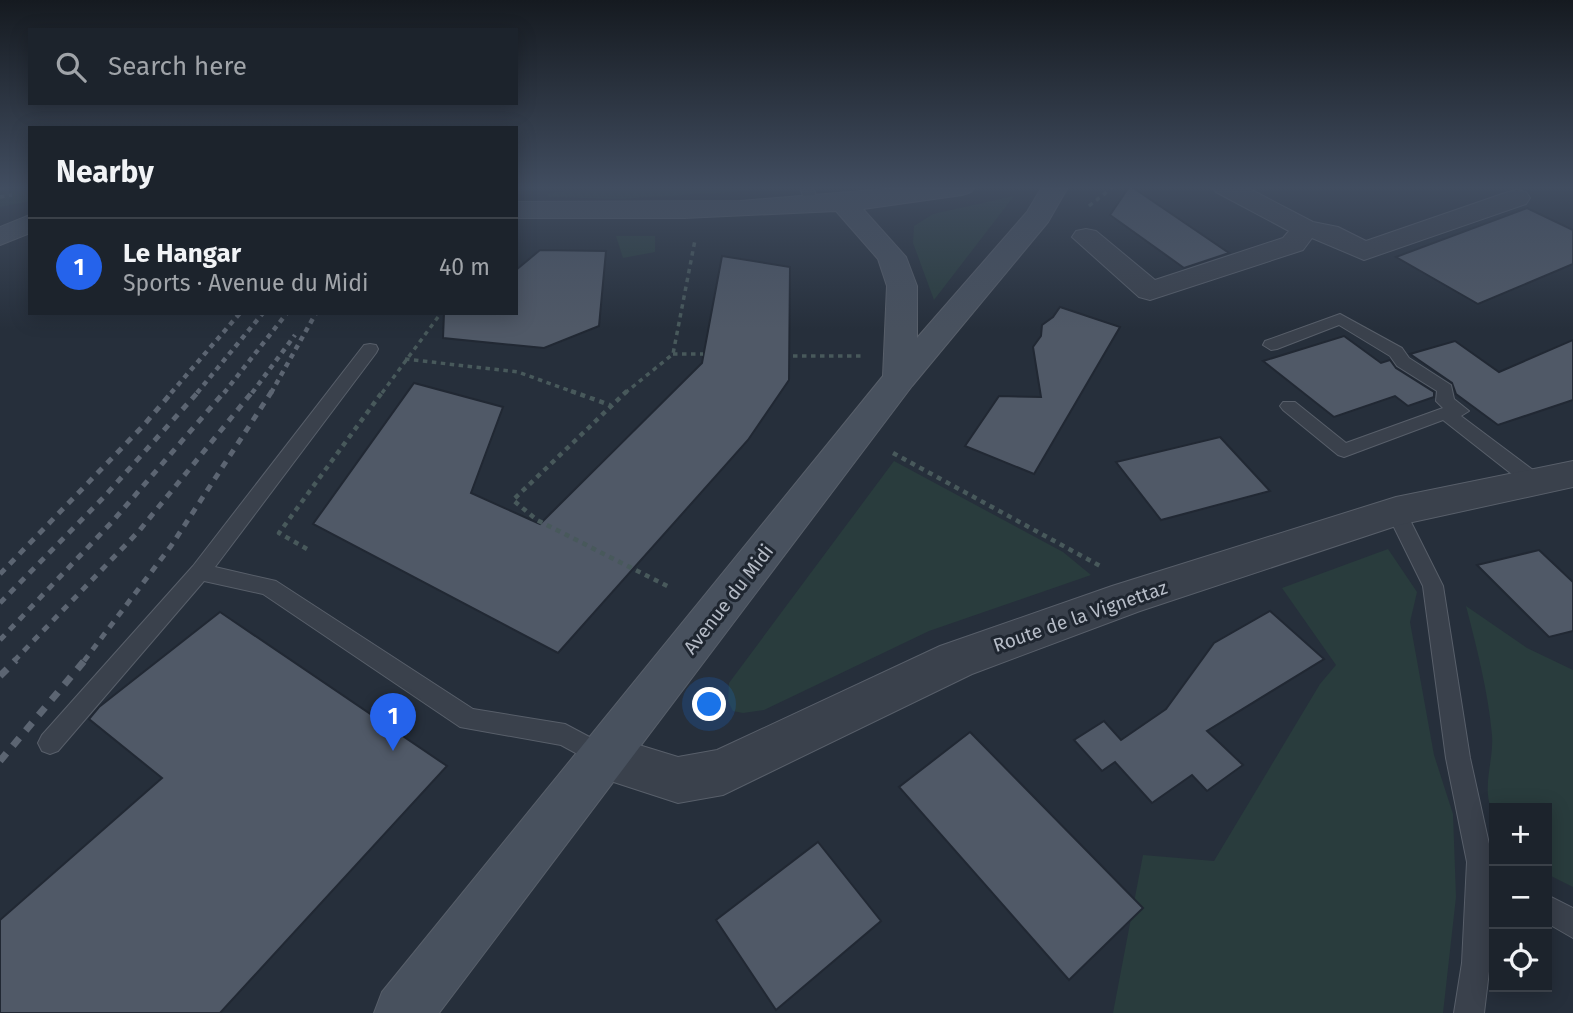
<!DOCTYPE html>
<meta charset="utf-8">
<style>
body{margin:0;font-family:"Fira Sans",sans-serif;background:#292f38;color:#f1f3f6}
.controls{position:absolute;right:21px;bottom:21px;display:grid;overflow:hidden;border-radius:0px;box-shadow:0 4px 18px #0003}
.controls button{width:63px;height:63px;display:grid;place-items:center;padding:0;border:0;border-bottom:2px solid #3a4048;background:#1c232c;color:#f1f3f6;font:35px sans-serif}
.you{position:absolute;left:710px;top:705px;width:24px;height:24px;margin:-18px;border:5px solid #fff;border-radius:50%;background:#1a73e8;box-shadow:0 0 0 10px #1a73e833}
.badge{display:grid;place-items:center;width:46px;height:46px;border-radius:50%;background:#2563eb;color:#fff;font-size:23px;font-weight:700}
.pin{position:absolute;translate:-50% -58px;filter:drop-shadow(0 2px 4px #0008)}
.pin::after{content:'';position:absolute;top:37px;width:24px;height:21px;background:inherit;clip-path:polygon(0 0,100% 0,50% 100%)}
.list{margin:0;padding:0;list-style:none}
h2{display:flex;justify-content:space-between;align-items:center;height:91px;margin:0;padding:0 28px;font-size:30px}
h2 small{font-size:23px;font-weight:400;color:#a0a4a9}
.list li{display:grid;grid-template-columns:46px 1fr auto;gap:21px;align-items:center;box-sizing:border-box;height:98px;padding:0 28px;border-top:2px solid #3a4048}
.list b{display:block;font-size:26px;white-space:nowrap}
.list p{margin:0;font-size:23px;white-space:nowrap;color:#a0a4a9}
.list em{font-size:23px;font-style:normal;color:#a0a4a9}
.icon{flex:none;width:38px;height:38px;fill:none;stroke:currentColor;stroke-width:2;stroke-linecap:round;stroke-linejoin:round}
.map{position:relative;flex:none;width:1573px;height:1013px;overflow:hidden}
.search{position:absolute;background:#1c232c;box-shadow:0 4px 18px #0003;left:28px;top:28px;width:490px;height:77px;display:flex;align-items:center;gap:18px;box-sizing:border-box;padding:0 24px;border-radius:0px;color:#a0a4a9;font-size:26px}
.panel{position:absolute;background:#1c232c;box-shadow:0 4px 18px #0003;left:28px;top:126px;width:490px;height:189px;border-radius:0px}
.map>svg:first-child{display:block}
</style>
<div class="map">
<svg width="1573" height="1013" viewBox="0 0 1573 1013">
<rect width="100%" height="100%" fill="#262f3b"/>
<path fill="#293c3d" d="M0,187H30V201L0,207Z
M607,187H755L746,191L619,199L547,197L549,193Z
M1014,196L934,300L913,243L914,226L933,214Z
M616,236H655V252L623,258Z
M894,461L1063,552L1091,575L929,631L764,710L743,713L733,711L728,701L729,683Z
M1388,549L1417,592L1410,622L1434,755L1453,814L1456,897L1443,1013H1113L1143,855L1214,861L1320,684L1336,665L1282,588Z
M1466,606L1527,648L1573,670V887L1547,874V808H1494V815C1480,789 1494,763 1492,735C1488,691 1477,649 1466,606Z"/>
<path fill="#505967" stroke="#212833" stroke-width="2" d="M1129,187H1132L1229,253L1184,268L1110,215Z
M1527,208L1573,230V264L1478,304L1396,257Z
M540,250L606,251L599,326L544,348L443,338L444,313H516V270Z
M722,256L790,267L789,380L748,440L558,653L313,524L414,383L503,407L471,493L540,524L702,363Z
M1060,307L1120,327L1034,474L965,446L999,396L1041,397L1033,347L1041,336L1042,325L1053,317Z
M1344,336L1381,363L1390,360L1396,368L1434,392V397L1408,406L1395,396L1334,417L1263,361Z
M1573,340V400L1498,425L1456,394L1452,383L1410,354L1455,341L1499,372Z
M1220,437L1270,491L1161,520L1116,462Z
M1539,550L1573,582V631L1549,637L1477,565Z
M1270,611L1324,659L1207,731L1243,765L1207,791L1192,775L1152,803L1115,762L1102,771L1074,740L1104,721L1121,740L1166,709L1214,643Z
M220,612L447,766L220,1013H0V920L162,778L89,719L99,707Z
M970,732L1143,908L1069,980L899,787Z
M818,842L881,921L776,1010L716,920Z"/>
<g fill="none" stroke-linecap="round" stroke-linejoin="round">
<defs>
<path id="lane" d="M800,187H813L819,205L817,208H807Z
M1340,314L1402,348L1409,358L1451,385L1454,399L1469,411L1461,416L1541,476L1543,481L1541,486H1527L1443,420L1344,457L1338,455L1283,410L1280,406L1283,402H1295L1346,443L1443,408L1436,401L1437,391L1397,366L1390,356L1339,325L1277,349L1271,350L1263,345L1265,341Z
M370,344L376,345L378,349L376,353L215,567L276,581L473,709L565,724L612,749L615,757L612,765L603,768L561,745L460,727L263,594L204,581L58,751L50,754L42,751L38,743L42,735L193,566L364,345Z
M1396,504L1403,506L1443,586L1470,758L1493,862L1490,963L1484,1013H1454L1462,963L1467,862L1446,758L1423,586L1386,511L1389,506Z
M1547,895L1573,908V938L1547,923Z"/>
<path id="street" d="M1212,187H1246L1313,222L1338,227L1366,241L1508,192L1517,190L1526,192L1530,198L1526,204L1364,260L1312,238L1303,250L1150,300L1139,297L1072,237L1076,231L1086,229L1096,231L1155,280L1283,238L1289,231L1216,192Z
M1573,461V487L1399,525L1140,611L972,674L723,795L678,803L586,773L579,757L586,741L603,734L678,757L717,750L940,646L1112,586L1396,497Z"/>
<path id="secondary" d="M910,187H975L971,192L962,195L863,209L906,257L917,286V338L1027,212L1042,187H1068L1048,222L912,386L439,1013H374L382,992L883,376L887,286L878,259L836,211L684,218H516V202L740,201Z
M30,215V233L0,245V227Z"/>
</defs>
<use href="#lane" stroke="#585f6a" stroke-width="2"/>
<use href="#street" stroke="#585f6a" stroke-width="2"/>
<use href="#secondary" stroke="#585f6a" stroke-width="2"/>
<path stroke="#48595b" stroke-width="3.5" stroke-dasharray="4.5 4.5" stroke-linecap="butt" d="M0,189L7,187
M0,197L12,195
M1089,206L1113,187
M673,354H703
M793,356H862
M405,359L518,372L576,393
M382,393L441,313
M625,393L673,354L695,240"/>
<path stroke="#48595b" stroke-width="4.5" stroke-dasharray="5 5" stroke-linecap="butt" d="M571,391L610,405
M627,391L513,500L537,520L671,588
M893,453L1102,567
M307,549L279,533L383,391"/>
<use href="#lane" fill="#3a414c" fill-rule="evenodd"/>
<use href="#street" fill="#3a414c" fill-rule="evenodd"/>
<use href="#secondary" fill="#48515e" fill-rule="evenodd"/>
<path stroke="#5c6572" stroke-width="4.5" stroke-dasharray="5 5" stroke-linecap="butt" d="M171,393L240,313
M197,393L263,313
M224,393L287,313
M252,393L295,335
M271,393L316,313"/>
<path stroke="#5c6572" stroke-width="5" stroke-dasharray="7 7" stroke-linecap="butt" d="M0,574L143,426L173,391
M0,603L103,498L199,391
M0,640L112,522L225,391
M14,661L139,531L253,391
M84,661L171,546L272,391"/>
<path stroke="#5c6572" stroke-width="7" stroke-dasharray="10 10" stroke-linecap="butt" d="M0,676L16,660
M0,761L85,660"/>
</g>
<linearGradient id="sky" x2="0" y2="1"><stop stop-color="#151a20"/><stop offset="0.57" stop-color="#414d60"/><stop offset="1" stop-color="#414d60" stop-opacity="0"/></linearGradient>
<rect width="1573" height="329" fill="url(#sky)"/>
<g text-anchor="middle" stroke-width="6" stroke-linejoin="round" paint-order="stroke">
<g font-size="19" fill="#b6bcc7" stroke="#1f2630">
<text transform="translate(728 599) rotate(-52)" y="7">Avenue du Midi</text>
<text transform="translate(1080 616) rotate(-19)" y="7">Route de la Vignettaz</text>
</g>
</g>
</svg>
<div class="controls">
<button>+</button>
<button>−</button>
<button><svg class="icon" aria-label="locate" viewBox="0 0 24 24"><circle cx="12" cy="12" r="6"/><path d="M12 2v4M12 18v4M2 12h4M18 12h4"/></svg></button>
</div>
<div class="you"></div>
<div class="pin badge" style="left:393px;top:751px">1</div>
<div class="search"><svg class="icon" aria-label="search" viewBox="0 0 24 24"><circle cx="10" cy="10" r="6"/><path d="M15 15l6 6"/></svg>Search here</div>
<section class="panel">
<h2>Nearby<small></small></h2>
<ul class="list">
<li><span class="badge">1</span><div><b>Le Hangar</b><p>Sports · Avenue du Midi</p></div><em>40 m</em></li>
</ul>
</section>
</div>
